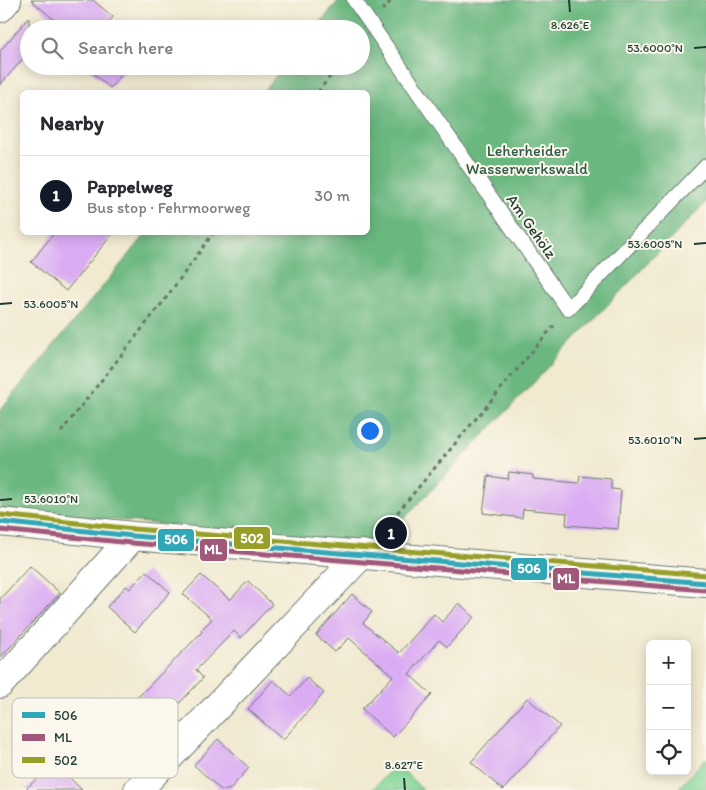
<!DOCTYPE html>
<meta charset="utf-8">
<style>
body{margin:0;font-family:Itim,sans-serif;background:#f7f7f7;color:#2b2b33}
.controls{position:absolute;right:15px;bottom:15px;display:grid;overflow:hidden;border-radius:8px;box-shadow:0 2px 12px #0003}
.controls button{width:45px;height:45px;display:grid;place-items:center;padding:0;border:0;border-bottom:1px solid #e1e1e2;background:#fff;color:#2b2b33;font:25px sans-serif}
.you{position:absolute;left:369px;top:430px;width:18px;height:18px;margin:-12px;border:4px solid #fff;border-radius:50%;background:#1a73e8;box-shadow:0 0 0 8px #1a73e833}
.badge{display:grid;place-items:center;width:32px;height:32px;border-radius:50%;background:#111827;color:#fff;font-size:16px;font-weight:700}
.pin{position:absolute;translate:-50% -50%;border:2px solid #fff;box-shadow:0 1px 5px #0006}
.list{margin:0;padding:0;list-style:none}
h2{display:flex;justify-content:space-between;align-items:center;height:65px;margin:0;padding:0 20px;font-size:21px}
h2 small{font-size:16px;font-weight:400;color:#7c7c81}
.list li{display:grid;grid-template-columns:32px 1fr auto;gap:15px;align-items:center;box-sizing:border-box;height:80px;padding:0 20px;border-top:1px solid #e1e1e2}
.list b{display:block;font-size:19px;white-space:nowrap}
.list p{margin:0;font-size:16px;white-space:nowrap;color:#7c7c81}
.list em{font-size:16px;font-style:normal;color:#7c7c81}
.icon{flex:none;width:28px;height:28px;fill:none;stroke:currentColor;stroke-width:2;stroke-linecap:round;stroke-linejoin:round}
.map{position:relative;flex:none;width:706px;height:790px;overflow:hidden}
.search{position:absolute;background:#fff;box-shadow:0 2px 12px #0003;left:20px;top:20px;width:350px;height:55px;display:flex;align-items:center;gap:12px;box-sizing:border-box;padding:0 18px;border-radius:28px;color:#7c7c81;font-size:19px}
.panel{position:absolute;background:#fff;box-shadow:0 2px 12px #0003;left:20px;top:90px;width:350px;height:145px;border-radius:8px}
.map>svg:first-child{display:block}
</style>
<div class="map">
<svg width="706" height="790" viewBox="0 0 706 790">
<rect width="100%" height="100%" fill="#fbf7ec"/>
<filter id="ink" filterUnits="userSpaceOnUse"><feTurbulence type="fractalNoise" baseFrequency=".02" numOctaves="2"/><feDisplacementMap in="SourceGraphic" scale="10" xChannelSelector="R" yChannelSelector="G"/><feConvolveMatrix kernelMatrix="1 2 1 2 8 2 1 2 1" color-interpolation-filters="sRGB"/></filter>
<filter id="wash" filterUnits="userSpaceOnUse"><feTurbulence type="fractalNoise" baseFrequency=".0096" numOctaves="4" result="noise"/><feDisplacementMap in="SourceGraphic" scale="20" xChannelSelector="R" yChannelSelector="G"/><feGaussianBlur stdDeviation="1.12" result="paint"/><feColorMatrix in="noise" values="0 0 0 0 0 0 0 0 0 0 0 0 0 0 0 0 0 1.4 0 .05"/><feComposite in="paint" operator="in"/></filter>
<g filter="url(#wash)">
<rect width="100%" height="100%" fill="#f1e9d0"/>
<path fill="#83d698" stroke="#518a66" d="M706,758V790H677Z
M397,764L423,790H372Z"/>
<path fill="#6ab780" stroke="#447a5a" d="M339,0H706V202L379,545L0,509V410L147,233L368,232V92H263L284,66H361V29H315Z"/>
<g id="blocks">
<path fill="#daacf3" d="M31,0H93L113,17L103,29H65Z
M29,17V52L0,85V51Z
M85,66H129L110,88Z
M55,232H114L66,291L31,262Z
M509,472L533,475V479L579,483L580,476L611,479V489L621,490L618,529L566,525L567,513L523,509L522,518L483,513L488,476L508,479Z
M30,566L60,593L0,658V599Z
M146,571L170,592L135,632L107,607L126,586L130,589Z
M201,575L230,600L248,581L272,604L241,638L234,631L196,670L203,678L119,768L100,750L98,753L87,742L78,752L61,737L94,702L112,719L142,693L202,632L201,630L212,619L183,594Z
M352,594L372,612L363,623L399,653L434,614L442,622L459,603L474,617L447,647L439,640L409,674L432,695L393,737L362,709L393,676L349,638L335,652L316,635Z
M307,678L324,693L283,740L248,709L273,680L291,696Z
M527,698L560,726L503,790L471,762Z
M218,739L249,768L229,790H221L194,765Z
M54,762L82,790H25Z"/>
</g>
</g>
<g filter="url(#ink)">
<use href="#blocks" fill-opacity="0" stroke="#68796b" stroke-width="1"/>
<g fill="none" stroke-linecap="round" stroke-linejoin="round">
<defs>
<path id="service" d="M354,0L568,309L706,166"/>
<path id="minor" d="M0,8L7,0
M0,684L133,536
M138,790L362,554"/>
<path id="tertiary" d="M0,522L133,536L706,583"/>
</defs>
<use href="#service" stroke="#68796b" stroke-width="16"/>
<use href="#minor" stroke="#68796b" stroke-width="30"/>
<use href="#tertiary" stroke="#68796b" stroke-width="30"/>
<path stroke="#68796b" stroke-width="3" stroke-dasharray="4 4" stroke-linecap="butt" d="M382,10L392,0
M318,92L338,66
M61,432L163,302L214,232
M382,531L556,323"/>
<use href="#service" stroke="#fff" stroke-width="14"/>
<use href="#minor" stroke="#fff" stroke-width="28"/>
<use href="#tertiary" stroke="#fff" stroke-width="28"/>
<defs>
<path id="bus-1" d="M0,522L133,536L706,583"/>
<path id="bus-2" d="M0,530L132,543L705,590"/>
<path id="bus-3" d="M1,515L134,529L706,575"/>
</defs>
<use href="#bus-1" stroke="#fbf7ec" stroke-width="9"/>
<use href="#bus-2" stroke="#fbf7ec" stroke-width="9"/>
<use href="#bus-3" stroke="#fbf7ec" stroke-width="9"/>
<use href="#bus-1" stroke="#30a7b7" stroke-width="5"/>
<use href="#bus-2" stroke="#a0587b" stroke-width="5"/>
<use href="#bus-3" stroke="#979f29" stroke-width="5"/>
</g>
</g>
<path fill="none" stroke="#1f3d34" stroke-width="2" d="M569,0L570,12M694,48L706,47M694,244L706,243M0,304L12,303M694,439L706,438M0,500L12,499M404,778L405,790"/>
<g text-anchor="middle" stroke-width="4" stroke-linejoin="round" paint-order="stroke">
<g font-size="16" fill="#335c48" stroke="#fbf7ec">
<text x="527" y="156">Leherheider<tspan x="527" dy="18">Wasserwerkswald</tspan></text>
</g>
<g font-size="16" fill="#1f3d34" stroke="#fbf7ec">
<text transform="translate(532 226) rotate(55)" y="6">Am Gehölz</text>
</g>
</g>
<rect x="12" y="698" width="166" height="80" rx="8" fill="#fbf7ec" stroke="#b9bfb5" stroke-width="1"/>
<rect x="22" y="712" width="23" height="6" fill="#30a7b7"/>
<rect x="22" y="734" width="23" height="7" fill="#a0587b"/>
<rect x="22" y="757" width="23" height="6" fill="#979f29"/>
<g font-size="14" fill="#1f3d34">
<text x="54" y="720">506</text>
<text x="54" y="742">ML</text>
<text x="54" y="765">502</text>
</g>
<g font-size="12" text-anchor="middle" fill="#1f3d34" stroke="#fbf7ec" stroke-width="4" stroke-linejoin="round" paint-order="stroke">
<text x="570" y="29">8.626°E</text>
<text x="655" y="52">53.6000°N</text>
<text x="655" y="248">53.6005°N</text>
<text x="51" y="308">53.6005°N</text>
<text x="655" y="444">53.6010°N</text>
<text x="51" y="503">53.6010°N</text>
<text x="404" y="769">8.627°E</text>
</g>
<g stroke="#fbf7ec" stroke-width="2">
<rect x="233" y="526" width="38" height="24" rx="5" fill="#979f29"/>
<rect x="157" y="528" width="38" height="24" rx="5" fill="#30a7b7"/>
<rect x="199" y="538" width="29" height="24" rx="5" fill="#a0587b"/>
<rect x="510" y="557" width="38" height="24" rx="5" fill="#30a7b7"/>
<rect x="552" y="567" width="28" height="24" rx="5" fill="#a0587b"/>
</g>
<g font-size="14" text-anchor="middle" font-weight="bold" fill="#fff">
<text x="252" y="543">502</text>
<text x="176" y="544">506</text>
<text x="213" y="554">ML</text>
<text x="529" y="573">506</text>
<text x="566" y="583">ML</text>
</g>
</svg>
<div class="controls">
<button>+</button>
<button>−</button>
<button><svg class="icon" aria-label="locate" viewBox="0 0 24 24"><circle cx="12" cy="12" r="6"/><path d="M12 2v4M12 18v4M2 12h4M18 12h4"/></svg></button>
</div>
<div class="you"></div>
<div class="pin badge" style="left:391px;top:533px">1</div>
<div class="search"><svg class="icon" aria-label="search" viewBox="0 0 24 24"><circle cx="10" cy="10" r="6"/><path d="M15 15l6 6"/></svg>Search here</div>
<section class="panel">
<h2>Nearby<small></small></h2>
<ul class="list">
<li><span class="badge">1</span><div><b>Pappelweg</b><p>Bus stop · Fehrmoorweg</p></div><em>30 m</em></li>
</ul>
</section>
</div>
